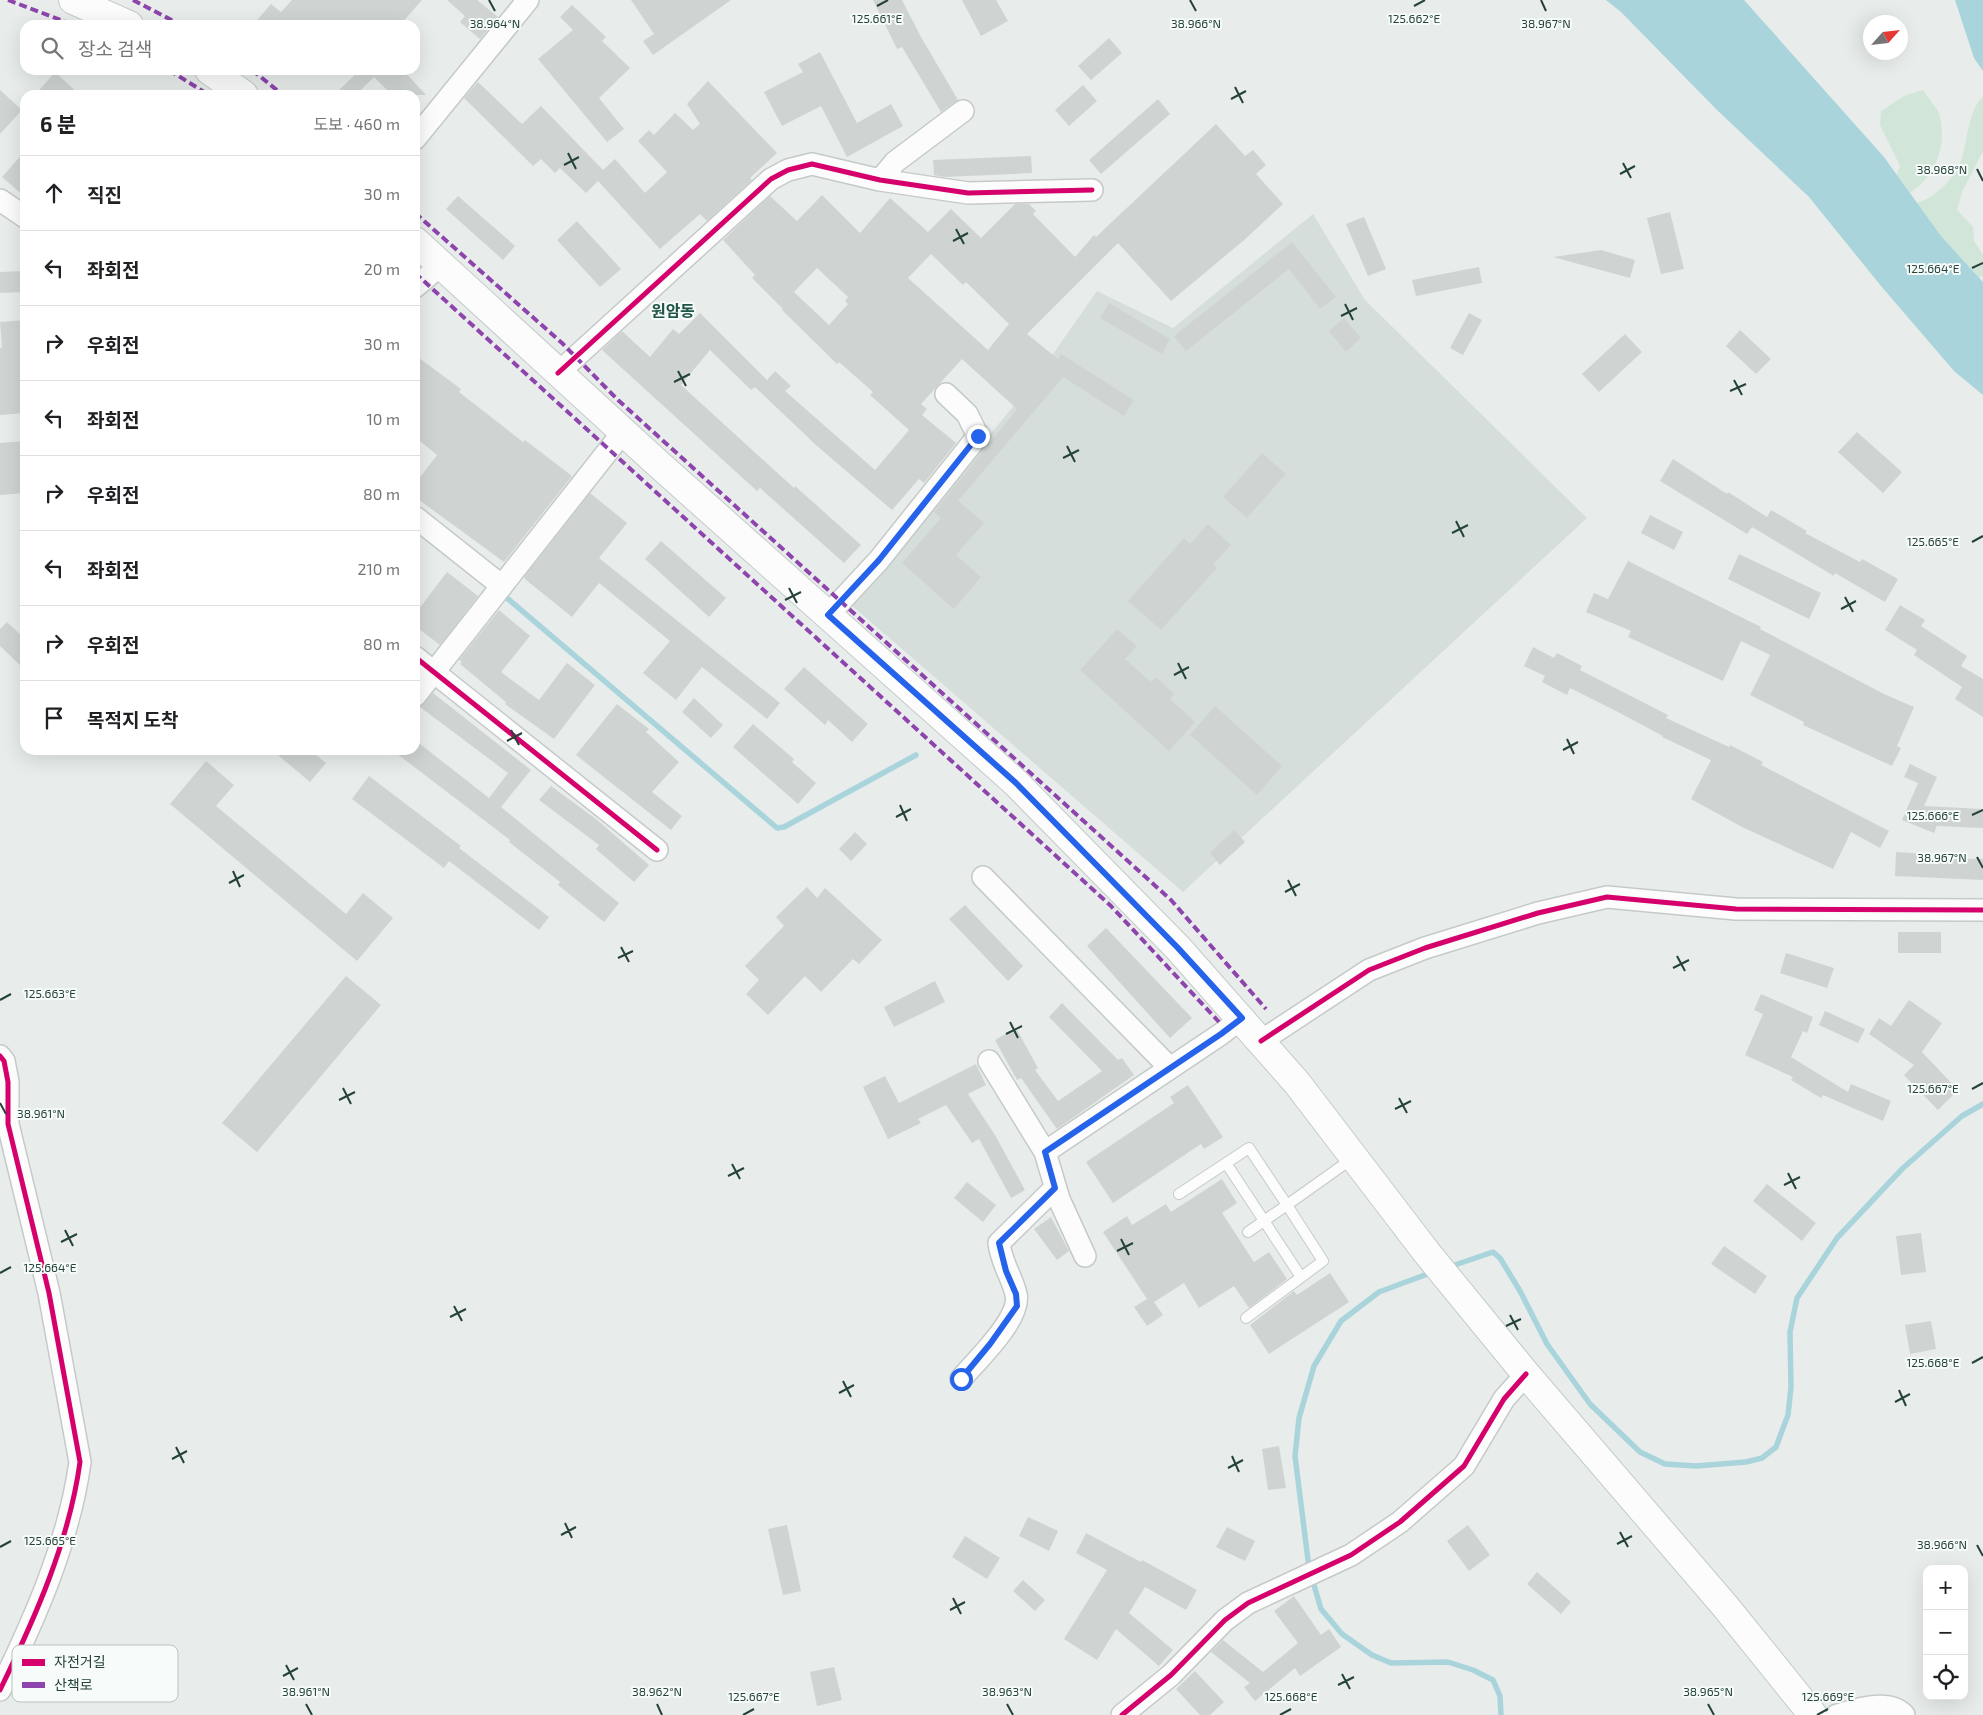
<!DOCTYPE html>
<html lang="ko">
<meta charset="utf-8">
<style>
body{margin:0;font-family:"Exo 2","Noto Sans KR",sans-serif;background:#f6f6f6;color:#202124}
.controls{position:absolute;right:15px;bottom:15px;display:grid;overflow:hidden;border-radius:10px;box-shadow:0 5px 20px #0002}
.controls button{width:45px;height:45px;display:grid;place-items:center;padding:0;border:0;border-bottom:1px solid #e0e0e0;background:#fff;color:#202124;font:25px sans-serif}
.compass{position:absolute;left:1863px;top:15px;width:45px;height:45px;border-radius:50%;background:#fff;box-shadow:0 5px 20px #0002;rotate:63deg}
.stop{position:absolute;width:15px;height:15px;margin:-11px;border:4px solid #2563eb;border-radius:50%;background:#fff}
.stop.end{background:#2563eb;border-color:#fff;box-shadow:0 1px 5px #0008}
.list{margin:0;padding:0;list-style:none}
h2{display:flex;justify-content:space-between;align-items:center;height:65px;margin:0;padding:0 20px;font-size:21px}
h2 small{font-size:16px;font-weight:400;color:#757577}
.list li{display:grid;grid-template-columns:32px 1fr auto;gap:15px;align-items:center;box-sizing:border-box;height:75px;padding:0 20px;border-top:1px solid #e0e0e0}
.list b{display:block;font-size:19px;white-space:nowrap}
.list em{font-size:16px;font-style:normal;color:#757577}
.icon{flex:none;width:28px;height:28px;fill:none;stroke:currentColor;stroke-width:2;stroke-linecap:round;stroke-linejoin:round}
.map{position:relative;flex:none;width:1983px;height:1715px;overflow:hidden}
.search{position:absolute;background:#fff;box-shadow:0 5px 20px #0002;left:20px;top:20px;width:400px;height:55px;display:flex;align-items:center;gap:12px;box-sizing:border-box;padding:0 18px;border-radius:15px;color:#757577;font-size:19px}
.panel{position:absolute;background:#fff;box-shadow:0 5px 20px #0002;left:20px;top:90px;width:400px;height:665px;border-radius:15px}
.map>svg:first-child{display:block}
</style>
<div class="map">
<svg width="1983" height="1715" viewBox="0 0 1983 1715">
<rect width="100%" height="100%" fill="#e8edeb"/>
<path fill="#d6dedb" d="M1313,214L1365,300L1587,518L1183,892L850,604L1034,381L1097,291L1173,328Z"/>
<path fill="#d1e6d8" d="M1923,90C1928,98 1938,108 1940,117C1947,147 1935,176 1910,193L1897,174L1900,166L1880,125L1881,111L1904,96Z
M1983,96V151L1962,192L1957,210L1973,227L1974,241L1983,255V276L1979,277L1941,236L1917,203C1936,198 1956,176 1962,158C1968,138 1968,111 1983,96Z"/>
<path fill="#a9d4db" d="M1606,0H1744L1884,157L1941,236L1983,282V395L1954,371L1881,286L1809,197L1716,109L1621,12Z
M1955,0H1983V71L1974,58Z"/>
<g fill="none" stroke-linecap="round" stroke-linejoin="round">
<path stroke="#a9d4db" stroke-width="5.5" d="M501,593L777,828L784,827L916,755
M1449,1267L1493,1252L1500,1258L1520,1291L1547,1344L1590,1404L1640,1452L1665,1464L1696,1466L1746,1462L1762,1458L1776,1447L1788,1415L1791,1387L1790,1332L1797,1298L1837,1238L1902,1169L1962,1116L1983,1104
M1433,1272L1379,1292L1341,1321L1314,1366L1299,1418L1295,1456L1309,1568L1321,1609L1342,1634L1372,1655L1391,1663L1448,1662L1473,1670L1493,1680L1500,1696L1501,1715"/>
</g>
<path fill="#cfd4d2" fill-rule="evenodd" d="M292,0H422L400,25H253L271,4L281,12Z
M447,0H477L498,17L480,39L460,22L465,16Z
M631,0H731L653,55L643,41L654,34Z
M873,0H902L921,37L958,100L941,112L902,47L897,49Z
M962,0H996L1008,21L981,36Z
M572,5L606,37L602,41L630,68L599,98L624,129L607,142L538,59L573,30L560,17Z
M1109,38L1122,53L1091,80L1078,66Z
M820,52L857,123L891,104L903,126L847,157L821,106L782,126L764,92L803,72L798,64Z
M360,70H403L426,95H392L374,77L356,95H334Z
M55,72L80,95H35Z
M708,81L777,153L750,178L752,180L707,221L700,214L660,249L598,181L586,193L560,168L555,173L541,159L533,166L464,98L478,82L522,124L541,106L603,170L615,159L645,193L667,172L638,141L649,130L654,135L675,113L693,130L700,124L687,104Z
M1083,85L1097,101L1069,126L1055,110Z
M0,90L22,110L0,134Z
M1158,99L1170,114L1101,174L1089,160Z
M1216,124L1245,156L1253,150L1266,165L1256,174L1283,204L1243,241L1171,301L1118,243L1027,334L1058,359L1061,354L1134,400L1124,416L1063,377L958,501L984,523L956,555L981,577L954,609L902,563L941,518L934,512L1017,409L962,359L921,404L927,409L922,415L956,443L924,483L919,479L892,510L817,446L755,387L751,390L710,350L681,385L794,488L795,486L861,545L844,563L760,488L757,491L602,350L622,331L650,357L673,329L679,334L700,313L767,380L775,371L791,386L785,391L875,470L909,430L870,395L873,392L839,362L837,364L782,310L783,309L752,278L755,275L723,240L770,196L797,221L822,195L860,233L890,198L928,232L951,209L981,238L1015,204H1029L1036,211L1033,214L1075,257L1094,235L1096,237ZM931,254L963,285L966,282L1009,324L988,350L908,278ZM817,268L848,297L845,301L848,304L829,325L794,292Z
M25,151V197L2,177Z
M1031,156L1032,173L944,177L934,175L933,160Z
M458,196L515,246L503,260L446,209Z
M1670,212L1684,269L1661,274L1647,218Z
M1364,217L1386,269L1368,276L1346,224Z
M577,221L621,269L600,287L557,240Z
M1292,242L1336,297L1320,309L1289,269L1186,351L1174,336Z
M1601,250L1635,260L1630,278L1553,257Z
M1479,267L1482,283L1416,296L1412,280Z
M25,271V292L0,293V272Z
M1109,303L1170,339L1162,354L1100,318Z
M1469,313L1482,320L1463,355L1450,348Z
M1344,318L1361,338L1346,352L1329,331Z
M25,320V413L0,415V348H2L0,322Z
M1740,330L1771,359L1756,374L1726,346Z
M1625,334L1642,352L1599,392L1582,374Z
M415,355L461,389L459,392L523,442L525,440L572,476L504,562L415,497V484L437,455L415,437Z
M1857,432L1902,472L1883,493L1838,452Z
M25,441V493L0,495V443Z
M1262,453L1286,474L1247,518L1223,497Z
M1673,459L1727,494L1728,492L1767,517L1771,510L1807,531L1805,533L1860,562L1862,559L1898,579L1885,602L1835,573L1834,576L1752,527L1747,534L1660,481Z
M590,493L627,523L599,558L780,703L767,719L702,667L676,700L643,673L670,641L599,583L572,617L526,580L524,577Z
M1650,515L1683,532L1674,550L1641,533Z
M1208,524L1231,545L1213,564L1217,568L1161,630L1128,601L1184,538L1190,544Z
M661,541L726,598L709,617L645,559Z
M1739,554L1821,593L1809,619L1728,579Z
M1628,561L1761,627L1760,629L1884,694L1914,707L1897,746L1901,748L1892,766L1803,725L1804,722L1750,695L1770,655L1741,641L1723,681L1628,637L1631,631L1586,612L1594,593L1608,599Z
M447,572L478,596L440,645L415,626V614Z
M1900,605L1925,620L1921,626L1967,656L1961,666L1983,679V717L1955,699L1962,687L1914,655L1917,650L1885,630Z
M499,610L530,636L501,672L513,681L539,700L567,663L595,685L554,739L505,704L506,702L460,664L462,662L459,660Z
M7,622L25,639V670L0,646V629Z
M1117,629L1137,646L1125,659L1151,682L1156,677L1174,694L1170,699L1195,722L1169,751L1080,670Z
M1533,647L1554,658L1557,653L1582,666L1580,670L1668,715L1666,718L1729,747L1730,745L1763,762L1761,765L1889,831L1880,848L1851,832L1833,869L1742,827L1691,799L1711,760L1662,737L1663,736L1616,711L1570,688L1567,695L1542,682L1545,676L1524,666Z
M804,667L868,724L852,742L828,720L825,725L784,689Z
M433,693L531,770L501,807L619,903L604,922L558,885L560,882L509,842L510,840L392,750H415V740L489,798L508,773L420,707Z
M694,698L723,725L711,738L682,712Z
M617,704L649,729L646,732L679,762L652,792L682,816L671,830L576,755Z
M1215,706L1282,766L1257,795L1190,735Z
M753,724L794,759L792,762L816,783L798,804L733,747Z
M272,750H310L326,763L310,782Z
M206,761L234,785L216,806L346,914L363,893L393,918L357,961L170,804Z
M1910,764L1937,777L1924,806L1983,809V828L1937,826L1934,833L1902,820L1918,783L1904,777Z
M369,776L461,846L459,848L549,917L539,930L449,861L444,868L352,799Z
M551,786L596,819L649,865L634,882L596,849L599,845L539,800Z
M1234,830L1245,842L1220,865L1210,853Z
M855,832L867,844L851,861L839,849Z
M1896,852L1930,854V858L1983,859V880L1895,876Z
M807,887L817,898L825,888L882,940L859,964L853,959L821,992L805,976L768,1015L746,994L759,980L745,966L784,926L776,917Z
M965,905L1023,966L1008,981L949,919Z
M1106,928L1192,1018L1170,1038L1087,946Z
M1898,932H1941V953H1898Z
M1786,953L1834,968L1827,988L1780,973Z
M346,976L381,1005L257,1152L222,1123Z
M935,981L945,1002L894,1027L884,1007Z
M1761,994L1813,1017L1807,1033L1803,1031L1791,1057L1848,1092L1851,1084L1891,1101L1883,1121L1823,1095L1821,1098L1791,1080L1793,1077L1745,1055L1763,1014L1754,1010Z
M1909,1000L1942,1023L1922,1052L1958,1090L1938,1110L1904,1075L1914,1065L1869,1034L1879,1018L1891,1026Z
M1062,1003L1118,1060L1122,1058L1134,1075L1057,1129L1021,1078L1017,1080L995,1040L1016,1028L1038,1068L1035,1070L1058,1101L1102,1071L1049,1017Z
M1825,1011L1865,1029L1858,1043L1819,1025Z
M976,1064L986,1085L968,1094L995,1135L1025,1190L1011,1198L979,1139L972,1143L946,1105L918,1119L921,1123L888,1139L863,1087L885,1076L899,1103Z
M1188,1085L1223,1137L1204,1149L1201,1144L1113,1203L1086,1162L1174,1103L1170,1097Z
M1222,1179L1237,1203L1222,1213L1254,1262L1269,1252L1287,1279L1249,1308L1234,1286L1199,1308L1184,1283L1154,1302L1163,1315L1147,1326L1134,1307L1147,1299L1103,1232L1127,1216L1132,1225L1166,1204L1171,1212Z
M967,1182L996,1205L983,1222L954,1198Z
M1767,1184L1816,1223L1802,1241L1753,1201Z
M1051,1217L1069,1251L1057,1260L1034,1229Z
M1921,1233L1926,1272L1901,1275L1896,1236Z
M1724,1246L1767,1276L1755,1294L1711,1264Z
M1330,1273L1349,1302L1269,1354L1250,1325L1294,1291L1297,1295Z
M1931,1321L1936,1349L1910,1354L1905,1325Z
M1279,1446L1286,1488L1268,1490L1262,1449Z
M1028,1517L1058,1531L1049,1551L1019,1536Z
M787,1525L801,1591L783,1595L768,1529Z
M1468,1525L1490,1555L1469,1571L1447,1541Z
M1227,1527L1255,1541L1245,1561L1216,1547Z
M1086,1533L1141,1562L1142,1560L1197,1590L1186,1610L1145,1587L1129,1613L1173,1650L1159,1666L1116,1629L1097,1660L1064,1639L1107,1570L1076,1553Z
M965,1536L1000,1558L987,1579L952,1557Z
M1537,1572L1571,1602L1561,1614L1527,1584Z
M1023,1580L1045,1600L1035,1611L1013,1591Z
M1294,1596L1321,1635L1329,1629L1341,1647L1300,1676L1295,1668L1255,1701L1244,1687L1250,1683L1211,1652L1223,1640L1263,1672L1298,1643L1274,1611Z
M834,1667L842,1700L817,1706L810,1672Z
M1195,1671L1224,1702L1210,1715H1200L1176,1689Z"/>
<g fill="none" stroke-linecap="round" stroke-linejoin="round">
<defs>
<path id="lane" d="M1226,1163L1301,1277
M1179,1194L1249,1148L1287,1205L1248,1232
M1246,1318L1323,1261L1287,1205L1353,1158"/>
<path id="street" d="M415,139L528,0
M880,180L895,162L963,111
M0,200L25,217
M415,287L441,265
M558,373L771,179L788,170L812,164L880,180L968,193L1092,190
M415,517L502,586
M828,615L879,560L978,436L967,414L946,394
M415,657L657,850
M415,696L623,432
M983,877L1170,1068
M1261,1041L1369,970L1425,948L1538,913L1607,897L1736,909L1983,910
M0,1056L4,1061L8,1082V1124L49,1293L80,1462C69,1542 35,1618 0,1690
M989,1061L1045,1152L1059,1199L1085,1256
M1045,1152L1221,1034L1242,1018
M961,1379C976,1361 1022,1318 1016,1294C1012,1277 1001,1262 999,1243L1055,1188
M1122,1715L1171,1675L1225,1620L1248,1603L1351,1555L1400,1522L1464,1466L1504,1399L1526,1374
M1837,1715C1855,1710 1889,1698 1904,1715"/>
<path id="secondary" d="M73,0L129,25
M209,70L244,95
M415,241L654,460L1016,783L1178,948L1297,1083L1427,1253L1526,1374L1725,1606L1813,1715"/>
</defs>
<use href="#lane" stroke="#c5cac8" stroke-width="12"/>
<use href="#street" stroke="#c5cac8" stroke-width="24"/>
<use href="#secondary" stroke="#c3cbc8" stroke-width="30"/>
<use href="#lane" stroke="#fcfcfc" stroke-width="10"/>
<use href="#street" stroke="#fcfcfc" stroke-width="21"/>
<use href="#secondary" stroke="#fcfcfc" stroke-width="28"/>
<path stroke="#8e44ad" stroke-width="4" stroke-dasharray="8 4" stroke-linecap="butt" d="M8,0L74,25
M133,0L181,25
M169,70L209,95
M252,70L283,95
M415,213L562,343L618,400L1171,900L1266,1009
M415,273L1111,906L1219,1022"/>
<defs>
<path id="cycleway" d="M558,373L771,179L788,170L812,164L880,180L968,193L1092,190
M415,657L657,850
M1261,1041L1369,970L1425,948L1538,913L1607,897L1736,909L1983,910
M0,1056L4,1061L8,1082V1124L49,1293L80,1462C69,1542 35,1618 0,1690
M1122,1715L1171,1675L1225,1620L1248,1603L1351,1555L1400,1522L1464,1466L1504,1399L1526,1374"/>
</defs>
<use href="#cycleway" stroke="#f7fbf9" stroke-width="8"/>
<use href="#cycleway" stroke="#d6006c" stroke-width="5"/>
</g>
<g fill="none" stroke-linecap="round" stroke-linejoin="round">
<path stroke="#2563eb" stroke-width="6" d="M961,1379L990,1344L1017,1306L1016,1294L1006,1271L999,1243L1055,1188L1045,1152L1221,1034L1242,1018L1178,948L1016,783L828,615L879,560L978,436"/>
</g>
<path fill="none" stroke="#24423a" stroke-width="2" d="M489,0L495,11M1190,0L1196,11M1541,0L1546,11M877,6L888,0M1414,6L1425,0M1235,87L1243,103M1231,99L1246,91M568,153L576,169M1623,163L1631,178M564,165L579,157M1977,169L1983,181M1620,174L1635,166M956,229L964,244M953,241L968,233M1972,268L1983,263M1345,304L1353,320M1341,316L1357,308M678,371L686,386M1734,380L1742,395M674,382L690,374M1730,391L1746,384M1067,446L1075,462M1063,458L1079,450M1456,521L1464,537M1452,533L1468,525M1972,542L1983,536M789,588L797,603M1845,597L1853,612M785,600L801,592M1841,609L1856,601M1178,663L1186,679M1174,675L1189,667M511,730L519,745M1567,739L1574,754M507,741L522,733M1563,750L1578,742M900,805L907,821M1972,815L1983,810M896,817L911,809M1977,857L1983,868M233,871L240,887M1288,880L1296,896M229,883L244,875M1285,892L1300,884M621,947L629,962M1677,956L1685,971M618,958L633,951M1673,968L1689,960M0,1000L11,994M1010,1022L1018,1038M1006,1034L1022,1026M343,1088L351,1104M1972,1089L1983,1083M1399,1098L1407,1113M339,1100L355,1092M0,1103L6,1114M1395,1109L1411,1101M732,1164L740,1179M1788,1173L1796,1189M728,1176L744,1168M1784,1185L1800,1177M65,1230L73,1246M1121,1239L1129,1255M61,1242L77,1234M1117,1251L1133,1243M0,1273L11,1267M454,1306L462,1321M1510,1315L1518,1330M450,1317L466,1309M1506,1326L1521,1319M1972,1363L1983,1357M843,1381L851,1397M1899,1390L1906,1406M839,1393L854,1385M1895,1402L1910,1394M176,1447L184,1463M1232,1456L1239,1472M172,1459L187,1451M1228,1468L1243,1460M565,1523L572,1538M1620,1532L1628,1547M561,1535L576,1527M1617,1544L1632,1536M1977,1545L1983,1556M0,1547L11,1541M953,1598L961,1614M950,1610L965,1602M286,1665L294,1680M1342,1674L1350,1689M283,1676L298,1668M1338,1685L1354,1677M306,1704L312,1715M657,1704L662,1715M1007,1704L1013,1715M1708,1704L1714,1715M743,1715L754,1709M1280,1715L1291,1709M1817,1715L1828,1709"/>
<g text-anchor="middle" stroke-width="4" stroke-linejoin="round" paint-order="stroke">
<g font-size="16" font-weight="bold" fill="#1f5548" stroke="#f7fbf9">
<text x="673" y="317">원암동</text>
</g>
</g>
<rect x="12" y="1645" width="166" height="57" rx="8" fill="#f7fbf9" stroke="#b8c4c0" stroke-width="1"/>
<rect x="22" y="1659" width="23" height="7" fill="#d6006c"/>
<rect x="22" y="1682" width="23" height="6" fill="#8e44ad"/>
<g font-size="14" fill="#24423a">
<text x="54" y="1667">자전거길</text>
<text x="54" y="1690">산책로</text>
</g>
<g font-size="12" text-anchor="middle" fill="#24423a" stroke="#f7fbf9" stroke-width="4" stroke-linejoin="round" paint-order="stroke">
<text x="877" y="23">125.661°E</text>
<text x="1414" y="23">125.662°E</text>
<text x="495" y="28">38.964°N</text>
<text x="1196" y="28">38.966°N</text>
<text x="1546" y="28">38.967°N</text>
<text x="1942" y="174">38.968°N</text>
<text x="1933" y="273">125.664°E</text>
<text x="1933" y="546">125.665°E</text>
<text x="1933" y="820">125.666°E</text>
<text x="1942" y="862">38.967°N</text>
<text x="50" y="998">125.663°E</text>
<text x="1933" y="1093">125.667°E</text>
<text x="41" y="1118">38.961°N</text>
<text x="50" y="1272">125.664°E</text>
<text x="1933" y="1367">125.668°E</text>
<text x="50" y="1545">125.665°E</text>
<text x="1942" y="1549">38.966°N</text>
<text x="306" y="1696">38.961°N</text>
<text x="657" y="1696">38.962°N</text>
<text x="1007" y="1696">38.963°N</text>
<text x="1708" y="1696">38.965°N</text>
<text x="754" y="1701">125.667°E</text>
<text x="1291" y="1701">125.668°E</text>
<text x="1828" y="1701">125.669°E</text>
</g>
</svg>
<div class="controls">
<button>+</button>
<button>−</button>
<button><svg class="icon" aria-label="locate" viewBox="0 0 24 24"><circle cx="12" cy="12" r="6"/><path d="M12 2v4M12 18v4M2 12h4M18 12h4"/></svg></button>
</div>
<svg class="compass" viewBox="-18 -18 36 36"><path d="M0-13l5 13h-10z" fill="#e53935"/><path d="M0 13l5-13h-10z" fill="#757577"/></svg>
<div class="stop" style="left:961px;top:1379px"></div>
<div class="stop end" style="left:978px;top:436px"></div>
<div class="search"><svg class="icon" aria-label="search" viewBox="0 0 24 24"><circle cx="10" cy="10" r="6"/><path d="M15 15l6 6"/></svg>장소 검색</div>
<section class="panel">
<h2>6 분<small>도보 · 460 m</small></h2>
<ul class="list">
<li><svg class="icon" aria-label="ahead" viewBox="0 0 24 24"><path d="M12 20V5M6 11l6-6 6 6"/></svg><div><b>직진</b></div><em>30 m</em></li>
<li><svg class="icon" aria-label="left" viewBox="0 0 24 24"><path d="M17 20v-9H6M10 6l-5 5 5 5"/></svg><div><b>좌회전</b></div><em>20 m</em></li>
<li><svg class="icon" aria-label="right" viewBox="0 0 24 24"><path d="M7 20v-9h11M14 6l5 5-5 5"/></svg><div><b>우회전</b></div><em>30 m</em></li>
<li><svg class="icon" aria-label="left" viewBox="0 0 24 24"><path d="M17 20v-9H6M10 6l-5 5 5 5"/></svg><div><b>좌회전</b></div><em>10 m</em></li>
<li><svg class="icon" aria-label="right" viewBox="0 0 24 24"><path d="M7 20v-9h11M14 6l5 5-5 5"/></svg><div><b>우회전</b></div><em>80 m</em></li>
<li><svg class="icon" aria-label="left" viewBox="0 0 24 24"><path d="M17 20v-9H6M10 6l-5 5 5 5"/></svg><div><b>좌회전</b></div><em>210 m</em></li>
<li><svg class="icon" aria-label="right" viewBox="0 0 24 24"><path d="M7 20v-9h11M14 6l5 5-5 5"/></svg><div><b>우회전</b></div><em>80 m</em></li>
<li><svg class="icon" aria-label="arrive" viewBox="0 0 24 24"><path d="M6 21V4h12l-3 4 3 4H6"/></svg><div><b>목적지 도착</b></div></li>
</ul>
</section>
</div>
